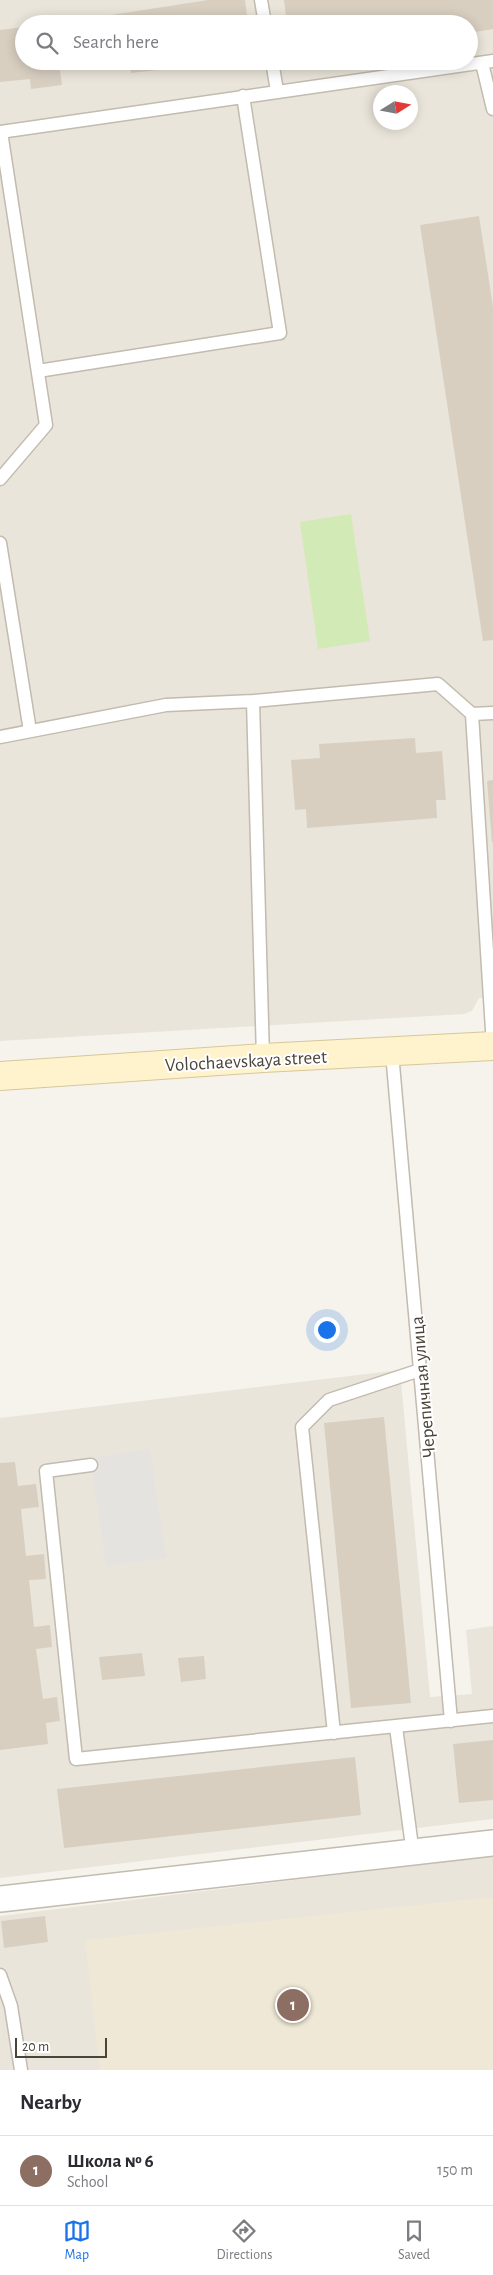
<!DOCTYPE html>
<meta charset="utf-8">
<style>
body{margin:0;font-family:"Alegreya Sans",sans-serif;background:#f2f2f3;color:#2b2b33}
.compass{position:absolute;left:373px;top:85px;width:45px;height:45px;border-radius:50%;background:#fff;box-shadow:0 2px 12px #0003;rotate:79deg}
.scale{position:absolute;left:15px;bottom:12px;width:92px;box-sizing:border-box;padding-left:5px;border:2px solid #4b4439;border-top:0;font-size:14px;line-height:18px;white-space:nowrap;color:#4b4439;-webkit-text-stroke:4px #fff;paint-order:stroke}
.you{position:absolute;left:326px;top:1329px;width:18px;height:18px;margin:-12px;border:4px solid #fff;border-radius:50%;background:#1a73e8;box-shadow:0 0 0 8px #1a73e833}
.badge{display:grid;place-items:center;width:32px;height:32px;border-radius:50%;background:#1a73e8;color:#fff;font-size:16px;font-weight:700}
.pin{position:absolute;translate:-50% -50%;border:2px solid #fff;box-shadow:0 1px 5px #0006}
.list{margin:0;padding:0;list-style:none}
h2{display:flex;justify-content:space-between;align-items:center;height:65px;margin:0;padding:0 20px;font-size:21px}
h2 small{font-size:16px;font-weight:400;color:#7c7c81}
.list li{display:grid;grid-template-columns:32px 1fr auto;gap:15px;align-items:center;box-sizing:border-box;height:70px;padding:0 20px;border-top:1px solid #e1e1e2}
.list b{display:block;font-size:19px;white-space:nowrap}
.list p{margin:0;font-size:16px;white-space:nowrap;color:#7c7c81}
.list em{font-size:16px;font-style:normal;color:#7c7c81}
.icon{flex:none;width:28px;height:28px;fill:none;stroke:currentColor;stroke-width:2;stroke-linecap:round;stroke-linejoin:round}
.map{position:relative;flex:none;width:493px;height:2070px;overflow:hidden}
.search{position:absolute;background:#fff;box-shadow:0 2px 12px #0003;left:15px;right:15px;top:15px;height:55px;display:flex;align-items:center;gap:12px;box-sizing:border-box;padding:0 18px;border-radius:28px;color:#7c7c81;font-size:19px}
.sheet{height:135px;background:#fff}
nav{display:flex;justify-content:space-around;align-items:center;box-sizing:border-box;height:70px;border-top:1px solid #e1e1e2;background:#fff;font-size:14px;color:#7c7c81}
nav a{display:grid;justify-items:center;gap:2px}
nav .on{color:#1a73e8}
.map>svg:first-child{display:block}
</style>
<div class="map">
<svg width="493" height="2070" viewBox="0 0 493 2070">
<rect width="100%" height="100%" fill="#f6f3ec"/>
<path fill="#eae5da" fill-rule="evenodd" d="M0,0H493V997L479,998L472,1011L464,1014L0,1041ZM24,24H469V61H24ZM380,92H410V122H380Z
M400,1370L430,1697L472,1694L466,1630L493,1626V1819L0,1878V1418Z
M493,1856V2070H0V1916Z"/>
<path fill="#efe8d6" d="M493,1897V2070H100L85,1940Z"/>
<path fill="#d2eab5" d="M351,514L370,641L318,649L300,522Z"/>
<path fill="#e5e3e0" d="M150,1449L166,1558L106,1566L90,1458Z"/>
<path fill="#d8cfc1" d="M208,0H245L248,24H53Z
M284,0H493V29L469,33V24H287Z
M24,27V61L126,62L60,70L62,85L31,89L30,79L0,82V30Z
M130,61H166L167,69L131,73Z
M479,216L493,307V640L483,641L420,225Z
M415,738L416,753L442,751L446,800H436L437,818L307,828L306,809L295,810L291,760L320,758L319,744Z
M493,780V842H492L487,781Z
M384,1417L411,1703L351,1708L324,1423Z
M15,1462L18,1486L36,1484L39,1507L21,1509L26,1556L44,1554L46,1579L29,1580L34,1627L50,1625L52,1647L36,1649L43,1699L57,1697L60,1721L46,1723L48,1744L0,1750V1463Z
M142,1653L145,1676L102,1680L99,1657Z
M204,1656L206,1679L181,1682L178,1658Z
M493,1740V1800L459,1803L453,1744Z
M355,1757L361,1815L64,1848L57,1789Z
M45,1916L48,1942L4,1948L1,1921Z"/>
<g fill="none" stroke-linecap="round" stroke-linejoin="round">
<defs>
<path id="lane" d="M261,0L265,24
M272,61L277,91
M482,63L493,109
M0,132L493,61
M38,371L280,333L243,96
M0,479L46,425L1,132
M0,543L30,731
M253,701L263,1058
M472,714L493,1046
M0,737L166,705L253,701L438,684L472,714L493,713
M392,1053L451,1721
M91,1465L46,1471L76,1759L493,1716
M396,1727L413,1854
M334,1733L302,1427L329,1400L420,1370
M0,1975L11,2006L21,2070"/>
<path id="street" d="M0,1899L493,1843"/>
<path id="secondary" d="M0,1076L263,1058L493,1046"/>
</defs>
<use href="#lane" stroke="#c2bbae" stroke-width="15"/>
<use href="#street" stroke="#c2bbae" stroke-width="28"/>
<use href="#secondary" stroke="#d6c79b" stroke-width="30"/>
<use href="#lane" stroke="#fff" stroke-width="12"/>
<use href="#street" stroke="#fff" stroke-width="25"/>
<use href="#secondary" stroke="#fff3cd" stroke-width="28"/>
</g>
<g text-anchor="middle" stroke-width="4" stroke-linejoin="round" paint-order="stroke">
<g font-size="19" fill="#4b4439" stroke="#fff">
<text transform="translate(246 1060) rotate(-3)" y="7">Volochaevskaya street</text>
<text transform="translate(422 1387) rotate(-95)" y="7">Черепичная улица</text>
</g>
</g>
</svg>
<svg class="compass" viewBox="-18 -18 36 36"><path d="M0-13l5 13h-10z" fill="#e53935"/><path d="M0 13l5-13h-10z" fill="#7c7c81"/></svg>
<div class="scale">20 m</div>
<div class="you"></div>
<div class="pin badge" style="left:293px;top:2005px;background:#8d6e63">1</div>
<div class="search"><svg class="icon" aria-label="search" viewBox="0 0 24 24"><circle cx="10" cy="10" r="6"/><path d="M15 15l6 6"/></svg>Search here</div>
</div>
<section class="sheet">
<h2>Nearby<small></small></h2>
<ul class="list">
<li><span class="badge" style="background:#8d6e63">1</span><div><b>Школа № 6</b><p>School</p></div><em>150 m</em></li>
</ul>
</section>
<nav>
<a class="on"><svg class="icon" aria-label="map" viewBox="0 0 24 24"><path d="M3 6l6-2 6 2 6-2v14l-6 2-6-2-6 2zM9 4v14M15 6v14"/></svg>Map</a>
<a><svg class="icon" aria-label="directions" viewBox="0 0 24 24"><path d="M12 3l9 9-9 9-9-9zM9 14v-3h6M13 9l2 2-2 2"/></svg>Directions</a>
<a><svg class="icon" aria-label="saved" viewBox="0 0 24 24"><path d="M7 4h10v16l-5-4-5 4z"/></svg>Saved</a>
</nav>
